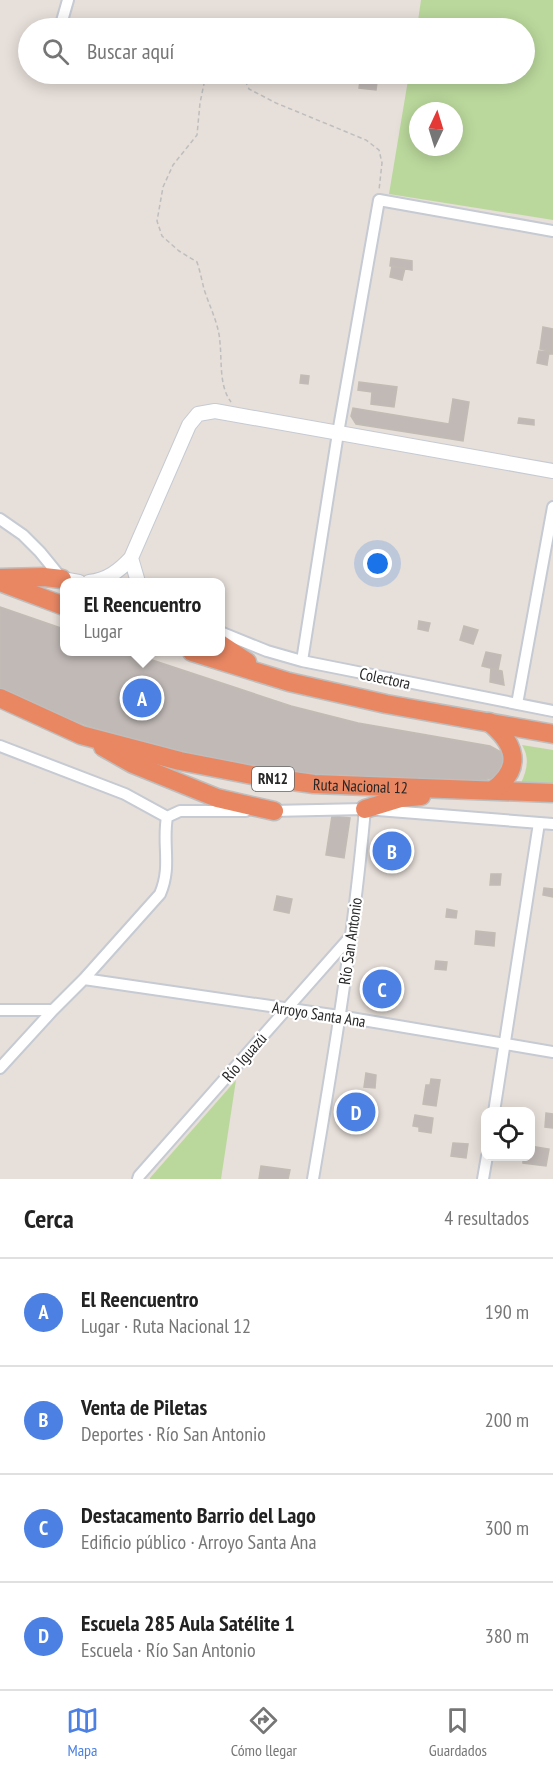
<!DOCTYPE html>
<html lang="es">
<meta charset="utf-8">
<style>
body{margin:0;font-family:"PT Sans Narrow",sans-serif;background:#f6f6f6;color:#222}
.controls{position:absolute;right:18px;bottom:18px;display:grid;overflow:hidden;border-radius:12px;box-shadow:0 3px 15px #0003}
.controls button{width:54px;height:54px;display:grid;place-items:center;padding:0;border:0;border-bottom:2px solid #e0e0e0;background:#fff;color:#222;font:30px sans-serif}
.compass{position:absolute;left:409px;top:102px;width:54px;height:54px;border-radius:50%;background:#fff;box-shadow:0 3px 15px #0003;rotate:4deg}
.you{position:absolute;left:378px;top:564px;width:21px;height:21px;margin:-15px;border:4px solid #fff;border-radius:50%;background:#1a73e8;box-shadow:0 0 0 9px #1a73e833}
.badge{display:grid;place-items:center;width:39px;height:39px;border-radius:50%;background:#4c80e2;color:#fff;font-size:20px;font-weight:700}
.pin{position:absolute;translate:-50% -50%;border:3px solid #fff;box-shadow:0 2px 6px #0006}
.popup{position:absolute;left:60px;top:578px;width:165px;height:78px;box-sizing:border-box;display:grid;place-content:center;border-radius:12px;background:#fff;filter:drop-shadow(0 2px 4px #0005);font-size:20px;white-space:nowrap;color:#767676}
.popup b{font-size:22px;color:#222}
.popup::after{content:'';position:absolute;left:50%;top:100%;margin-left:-12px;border:12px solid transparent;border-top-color:#fff}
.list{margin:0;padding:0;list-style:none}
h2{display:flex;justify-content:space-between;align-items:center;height:78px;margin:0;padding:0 24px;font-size:26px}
h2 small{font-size:20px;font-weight:400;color:#767676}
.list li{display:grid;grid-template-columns:39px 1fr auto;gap:18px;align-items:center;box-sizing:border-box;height:108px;padding:0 24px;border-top:2px solid #e0e0e0}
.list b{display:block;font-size:22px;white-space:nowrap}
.list p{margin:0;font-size:20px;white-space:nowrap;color:#767676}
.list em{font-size:20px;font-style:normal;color:#767676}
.icon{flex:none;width:33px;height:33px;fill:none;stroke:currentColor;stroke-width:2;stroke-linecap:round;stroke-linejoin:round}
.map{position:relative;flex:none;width:553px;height:1179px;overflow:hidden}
.search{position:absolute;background:#fff;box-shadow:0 3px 15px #0003;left:18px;right:18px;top:18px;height:66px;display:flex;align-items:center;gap:15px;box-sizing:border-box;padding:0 21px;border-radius:33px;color:#767676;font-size:22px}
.sheet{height:510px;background:#fff}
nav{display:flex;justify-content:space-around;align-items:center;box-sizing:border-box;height:84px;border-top:2px solid #e0e0e0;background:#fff;font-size:16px;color:#767676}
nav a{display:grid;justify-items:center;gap:3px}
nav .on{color:#4c80e2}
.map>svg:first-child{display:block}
</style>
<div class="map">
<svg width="553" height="1179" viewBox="0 0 553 1179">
<rect width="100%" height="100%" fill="#e7dfd9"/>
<path fill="#bad89c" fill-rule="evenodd" d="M421,0H553V220L389,194L409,74H524V28H417ZM418,111H454V147H418Z
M522,745L553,750V788L521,783C527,770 530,758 522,745Z
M236,1080L221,1179H150V1178Z"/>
<path fill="#c0b9b6" stroke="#c2bbb4" stroke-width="1.5" d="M361,74H378L376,90L359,88Z
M391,258L412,261V270L390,266Z
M392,266L405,268L402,280L390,277Z
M543,327L553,329V354H550V351L540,349Z
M539,351L549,352L547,365L537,363Z
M301,375L309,376L308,384L300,383Z
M359,382L397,387L394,407L371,404L372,392L358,390Z
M453,399L469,402L463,441L356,424L351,416L353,408L449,424Z
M519,418L534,420V425L518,423Z
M0,607L64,629V652H128L291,706L358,723L490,746L501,752L504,768L493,778L477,781L305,777L173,752L106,732L50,712L0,690Z
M419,621L430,623L428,631L418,629Z
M464,626L478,630L473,644L460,640Z
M486,652L501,655L498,670L482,666Z
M491,668L502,671L504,685L490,682Z
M332,816L350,818L344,858L326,855Z
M491,874H501L500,885H490Z
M544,888L553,889V897L543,895Z
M277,896L292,899L289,913L274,910Z
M447,909L457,911L456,918L446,917Z
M476,931L495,933L494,946L475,944Z
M436,961L447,962L446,970L435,969Z
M366,1073L376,1075L375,1088L364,1087Z
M431,1079L440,1080L436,1106L423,1104L426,1085H430Z
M546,1113L553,1114V1128L545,1127Z
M415,1115L433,1118L431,1133L419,1131V1127L413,1126Z
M453,1143L468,1144L466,1158L451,1156Z
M530,1146L549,1149L546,1166L523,1163V1156H530Z
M261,1166L290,1170L288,1179H259Z"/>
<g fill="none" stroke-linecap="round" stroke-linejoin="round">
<defs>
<path id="street" d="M60,28L68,0
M0,519L23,535L40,552L62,579
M220,632L267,651L302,661L553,711
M302,661L338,433L379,200L553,231
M517,704L553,507
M0,746L125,794L167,817
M271,811L365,809L553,824
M84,979L339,1016L553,1052
M0,1010H53
M0,1068L53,1010L84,979L160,894C172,866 162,845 167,817L180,811H246
M494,1112L539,823
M138,1179L139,1176L351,936
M313,1179C334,1056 354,934 365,809
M483,1179L487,1156"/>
<path id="secondary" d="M131,558L138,582
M62,579L79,582
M89,582C107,580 119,571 131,558L189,425L198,414L215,411L553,471"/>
<g id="highway">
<path d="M0,578L44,577L62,579"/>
<path d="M0,582L64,606"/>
<path d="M220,644L247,662"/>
<path d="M192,652L289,682L386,704L553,734"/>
<path id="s1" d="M0,698L81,735L180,761L257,776L314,784L553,793"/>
<path d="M489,722C516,744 523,768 493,790"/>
<path d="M103,747L133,764L217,798L274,811"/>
<path d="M365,809L401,798L421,796"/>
</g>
</defs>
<use href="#street" stroke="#c5cad3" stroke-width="14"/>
<use href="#secondary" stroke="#c5cad3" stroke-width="16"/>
<use href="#highway" stroke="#bebebe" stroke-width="21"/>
<path stroke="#bebebe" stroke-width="1.5" stroke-dasharray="4.5 3" stroke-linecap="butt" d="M206,74L200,103L197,135L173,165L163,187L157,221L162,236L179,251L197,262C200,271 202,281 204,289C210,308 219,324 220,343C222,362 219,386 231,402
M242,74L249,89L276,103L366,140L379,150L382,163L379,190"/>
<use href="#street" stroke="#fff" stroke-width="10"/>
<use href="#secondary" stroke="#fff" stroke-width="14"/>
<use href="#highway" stroke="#e98763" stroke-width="18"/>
</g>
<g text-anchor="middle" stroke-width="4.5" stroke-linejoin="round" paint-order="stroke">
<rect fill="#fff" stroke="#676767" stroke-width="1.5" x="252" y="767" width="42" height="24" rx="4.5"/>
<g font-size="15" font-weight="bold" fill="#262626">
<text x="273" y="784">RN12</text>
</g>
<g font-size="16" fill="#262626" stroke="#fff">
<text transform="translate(385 678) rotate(12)" y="6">Colectora</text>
<text dy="6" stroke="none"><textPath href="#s1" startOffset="374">Ruta Nacional 12</textPath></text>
<text transform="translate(350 941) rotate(-82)" y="6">Río San Antonio</text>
<text transform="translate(319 1014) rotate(9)" y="6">Arroyo Santa Ana</text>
<text transform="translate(244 1057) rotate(-49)" y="6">Río Iguazú</text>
</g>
</g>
</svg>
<div class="controls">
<button><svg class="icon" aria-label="locate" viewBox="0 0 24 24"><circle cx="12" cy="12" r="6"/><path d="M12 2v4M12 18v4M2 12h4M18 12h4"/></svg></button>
</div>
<svg class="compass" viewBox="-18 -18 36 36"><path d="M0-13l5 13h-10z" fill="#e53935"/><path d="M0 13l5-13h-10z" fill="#767676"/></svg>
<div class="you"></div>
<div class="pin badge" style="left:142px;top:698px">A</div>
<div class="popup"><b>El Reencuentro</b>Lugar</div>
<div class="pin badge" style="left:392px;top:851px">B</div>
<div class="pin badge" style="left:382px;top:989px">C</div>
<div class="pin badge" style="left:356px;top:1112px">D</div>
<div class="search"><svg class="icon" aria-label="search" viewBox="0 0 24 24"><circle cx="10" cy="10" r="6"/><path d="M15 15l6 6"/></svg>Buscar aquí</div>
</div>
<section class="sheet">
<h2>Cerca<small>4 resultados</small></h2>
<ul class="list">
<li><span class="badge">A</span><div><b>El Reencuentro</b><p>Lugar · Ruta Nacional 12</p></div><em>190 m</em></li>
<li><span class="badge">B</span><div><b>Venta de Piletas</b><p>Deportes · Río San Antonio</p></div><em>200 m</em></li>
<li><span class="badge">C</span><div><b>Destacamento Barrio del Lago</b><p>Edificio público · Arroyo Santa Ana</p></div><em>300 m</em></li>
<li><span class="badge">D</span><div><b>Escuela 285 Aula Satélite 1</b><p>Escuela · Río San Antonio</p></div><em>380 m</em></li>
</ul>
</section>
<nav>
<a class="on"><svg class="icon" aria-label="map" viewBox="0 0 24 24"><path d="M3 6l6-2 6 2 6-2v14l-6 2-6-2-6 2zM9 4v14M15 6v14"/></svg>Mapa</a>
<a><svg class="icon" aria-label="directions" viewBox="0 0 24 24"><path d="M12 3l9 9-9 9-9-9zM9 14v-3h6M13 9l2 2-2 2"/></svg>Cómo llegar</a>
<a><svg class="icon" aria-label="saved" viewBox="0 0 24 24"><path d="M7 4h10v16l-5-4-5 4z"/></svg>Guardados</a>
</nav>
